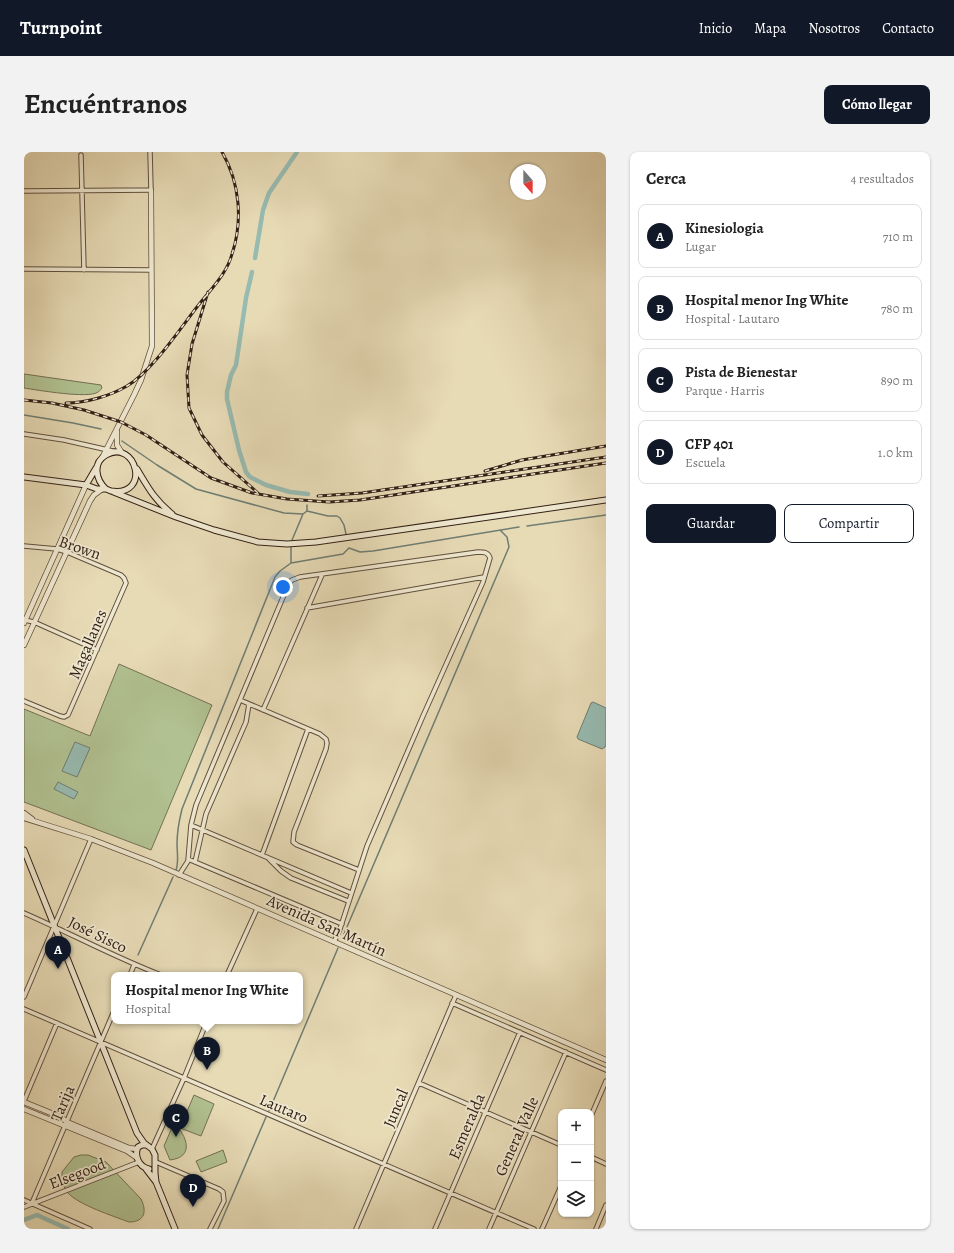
<!DOCTYPE html>
<html lang="es">
<meta charset="utf-8">
<style>
body{margin:0;font-family:Alegreya,serif;background:#f2f2f2;color:#222}
.controls{position:absolute;right:12px;bottom:12px;display:grid;overflow:hidden;border-radius:8px;box-shadow:0 1px 3px #0004}
.controls button{width:36px;height:36px;display:grid;place-items:center;padding:0;border:0;border-bottom:1px solid #e0e0e0;background:#fff;color:#222;font:20px sans-serif}
.compass{position:absolute;left:486px;top:12px;width:36px;height:36px;border-radius:50%;background:#fff;box-shadow:0 1px 3px #0004;rotate:159deg}
.you{position:absolute;left:259px;top:435px;width:14px;height:14px;margin:-10px;border:3px solid #fff;border-radius:50%;background:#1a73e8;box-shadow:0 0 0 6px #1a73e833}
.badge{display:grid;place-items:center;width:26px;height:26px;border-radius:50%;background:#111827;color:#fff;font-size:13px;font-weight:700}
.pin{position:absolute;translate:-50% -33px;filter:drop-shadow(0 1px 2px #0008)}
.pin::after{content:'';position:absolute;top:21px;width:14px;height:12px;background:inherit;clip-path:polygon(0 0,100% 0,50% 100%)}
.popup{position:absolute;left:87px;top:820px;width:192px;height:52px;box-sizing:border-box;display:grid;place-content:center;border-radius:8px;background:#fff;filter:drop-shadow(0 1px 3px #0005);font-size:13px;white-space:nowrap;color:#767676}
.popup b{font-size:15px;color:#222}
.popup::after{content:'';position:absolute;left:50%;top:100%;margin-left:-8px;border:8px solid transparent;border-top-color:#fff}
.list{margin:0;padding:0;list-style:none}
h2{display:flex;justify-content:space-between;align-items:center;height:52px;margin:0;padding:0 16px;font-size:17px}
h2 small{font-size:13px;font-weight:400;color:#767676}
.list li{display:grid;grid-template-columns:26px 1fr auto;gap:12px;align-items:center;box-sizing:border-box;height:64px;margin:0 8px 8px;padding:0 8px;border:1px solid #e0e0e0;border-radius:8px}
.list b{display:block;font-size:15px;white-space:nowrap}
.list p{margin:0;font-size:13px;white-space:nowrap;color:#767676}
.list em{font-size:13px;font-style:normal;color:#767676}
.actions{display:flex;gap:8px;padding:12px 16px}
.actions a{flex:1;padding:9px 0;border:1px solid #111827;border-radius:8px;text-align:center;font-size:14px;color:#111827}
.actions .main{background:#111827;color:#fff}
.icon{flex:none;width:22px;height:22px;fill:none;stroke:currentColor;stroke-width:2;stroke-linecap:round;stroke-linejoin:round}
.map{position:relative;flex:none;width:582px;height:1077px;overflow:hidden;border-radius:8px}
header{display:flex;align-items:center;gap:24px;box-sizing:border-box;height:56px;padding:0 20px;background:#111827;color:#fff}
header strong{font-size:19px}
nav{display:flex;gap:22px;margin-inline-start:auto;font-size:14px}
.intro{display:flex;align-items:center;justify-content:space-between;box-sizing:border-box;height:96px;padding:0 24px}
h1{margin:0;font-size:28px}
.button{padding:10px 18px;border-radius:8px;background:#111827;color:#fff;font-size:14px;font-weight:700}
main{display:flex;gap:24px;padding:0 24px}
aside{flex:1;background:#fff;border-radius:8px;box-shadow:0 1px 3px #0004}
.map>svg:first-child{display:block}
</style>
<header>
<strong>Turnpoint</strong>
<nav><a>Inicio</a><a>Mapa</a><a>Nosotros</a><a>Contacto</a></nav>
</header>
<div class="intro"><h1>Encuéntranos</h1><a class="button">Cómo llegar</a></div>
<main>
<div class="map">
<svg width="582" height="1077" viewBox="0 0 582 1077">
<rect width="100%" height="100%" fill="#e7dbb6"/>
<filter id="stains"><feTurbulence type="fractalNoise" baseFrequency=".005" numOctaves="4"/><feColorMatrix values="0 0 0 0 .2 0 0 0 0 .09 0 0 0 0 .02 0 0 0 .5 -.17"/></filter>
<radialGradient id="worn" r=".72"><stop offset=".6" stop-color="#630" stop-opacity="0"/><stop offset="1" stop-color="#630" stop-opacity=".3"/></radialGradient>
<path fill="#b1c191" stroke="#727154" d="M0,222L77,233L78,236C77,237 75,240 74,240C65,247 13,238 0,236Z
M95,512L188,553L127,698L0,650V557L66,584Z
M170,943L190,952L177,984L156,976Z
M150,971C163,984 171,1005 146,1008L140,994Z
M199,998L203,1010L177,1020L172,1009Z
M57,1003H64L82,1010L117,1047C123,1059 121,1070 105,1070C89,1064 55,1053 44,1041C39,1036 38,1028 38,1020L50,1005Z"/>
<path fill="#97bbb1" stroke="#6f7d73" d="M569,550L582,556V593L581,595L578,597L554,587L553,585L567,551Z
M51,590L66,596L53,625L38,619Z
M34,630L54,640L50,647L30,637Z"/>
<g fill="none" stroke-linecap="round" stroke-linejoin="round">
<path stroke="#6f7d73" stroke-width="1.5" d="M0,263L49,271L77,277
M98,289L133,313L172,337L260,361L279,362
M283,359L304,364H313L316,366L320,373L322,382
M503,374L582,363
M268,388L279,362L283,359V353
M267,395V411
M325,396L336,400L349,399L495,375
M152,718C155,710 153,701 153,692C153,680 155,669 158,657L251,425L256,419L267,411L319,402L325,396
M320,782L485,395L483,385L476,378
M114,803L149,725
M245,959L314,796
M194,1077L242,965"/>
<path stroke="#97bbb1" stroke-width="4.5" d="M231,106L239,58L245,41L273,0
M228,120L222,146L212,213L207,223L203,240V247L215,298L222,320L226,325L242,333L266,340L284,342
M0,1068L13,1063L44,1077"/>
<defs>
<path id="minor" d="M57,3L60,118
M0,39L127,38L126,0
M0,117L127,118
M0,282L40,288L93,300
M0,394L33,397L43,400L97,423L100,426L102,431L44,563L40,565L36,564L0,549
M283,456L460,425
M0,468L10,470L73,498
M216,548L296,582L302,587L303,591L302,597L270,680L269,690L273,693L335,718
M239,558L298,423
M167,673L327,741
M238,703L284,577
M164,707L318,772
M245,707L257,719L267,726L324,749
M171,710L182,662L222,570L225,552
M155,723L164,709L167,673L172,653L265,431L268,428L276,425L454,400C460,400 464,400 466,406L459,430L399,564L343,694L316,777L310,790
M0,761C46,781 90,805 137,823
M106,823L110,813
M203,823L233,757
M0,845L67,687
M428,851L582,918
M0,857L510,1077
M395,931L537,993
M0,949L33,871
M567,964L582,929
M128,997L160,926L183,869
M567,1005L582,1012
M132,1010L195,1037L199,1040L200,1049L186,1077
M0,1048L66,1077
M8,1051L90,859
M0,1055L115,1010
M332,1077L432,843
M411,1077L496,880
M465,1077L542,900
M518,1077L537,1034
M572,1077L582,1053"/>
<path id="tertiary" d="M93,279V293L98,301
M78,306L110,243L117,228L128,194L127,38
M0,471L62,333
M0,493L66,349L70,343L77,338
M0,661L8,667
M0,666L67,687L129,711L582,908
M0,950L37,965L43,970L105,996L113,997
M0,957L103,999L113,1006"/>
<path id="secondary" d="M113,317C125,337 130,347 148,362
M0,325L62,333L73,337H82
M62,333L72,316
M87,339C128,345 112,286 82,303C68,311 72,328 82,337L152,365L190,378L234,390L263,392L292,390L582,348
M0,698L113,981L120,991L128,997L131,1003V1021L132,1030
M122,993H118L114,995C110,1004 115,1015 125,1017
M122,1017L132,1030L151,1077"/>
</defs>
<use href="#minor" stroke="#60503e" stroke-width="5.5"/>
<use href="#tertiary" stroke="#60503e" stroke-width="6"/>
<use href="#secondary" stroke="#332116" stroke-width="7"/>
<use href="#minor" stroke="#efe8d0" stroke-width="3.5"/>
<use href="#tertiary" stroke="#efe8d0" stroke-width="4.5"/>
<use href="#secondary" stroke="#efe8d0" stroke-width="5"/>
<defs>
<path id="rail" d="M184,140L168,192L163,223L165,256L178,283L199,310L234,341
M0,248L28,251L60,258L97,270L122,283L187,326L228,341L263,347L305,350L336,348L582,311
M42,251C62,251 86,244 103,234C128,219 155,178 173,155C185,139 203,122 208,102C219,69 216,31 198,0
M461,319L498,308L582,294
M294,344L338,341L582,305"/>
</defs>
<use href="#rail" stroke="#332116" stroke-width="3"/>
<use href="#rail" stroke="#efe8d0" stroke-width="1.5" stroke-dasharray="4.5" stroke-linecap="butt"/>
</g>
<g text-anchor="middle" stroke-width="3.5" stroke-linejoin="round" paint-order="stroke">
<g font-size="16" fill="#332116" stroke="#efe8d0">
<text transform="translate(56 395) rotate(19)" y="6">Brown</text>
<text transform="translate(63 492) rotate(-67)" y="6">Magallanes</text>
<text transform="translate(303 773) rotate(24)" y="6">Avenida San Martín</text>
<text transform="translate(74 782) rotate(26)" y="6">José Sisco</text>
<text transform="translate(38 951) rotate(-67)" y="6">Tarija</text>
<text transform="translate(260 956) rotate(23)" y="6">Lautaro</text>
<text transform="translate(371 956) rotate(-67)" y="6">Juncal</text>
<text transform="translate(442 974) rotate(-67)" y="6">Esmeralda</text>
<text transform="translate(492 984) rotate(-66)" y="6">General Valle</text>
<text transform="translate(53 1021) rotate(-21)" y="6">Elsegood</text>
</g>
</g>
<rect width="100%" height="100%" filter="url(#stains)"/>
<rect width="100%" height="100%" fill="url(#worn)"/>
</svg>
<div class="controls">
<button>+</button>
<button>−</button>
<button><svg class="icon" aria-label="layers" viewBox="0 0 24 24"><path d="M12 4l9 5-9 5-9-5zM3 14l9 5 9-5"/></svg></button>
</div>
<svg class="compass" viewBox="-18 -18 36 36"><path d="M0-13l5 13h-10z" fill="#e53935"/><path d="M0 13l5-13h-10z" fill="#767676"/></svg>
<div class="you"></div>
<div class="pin badge" style="left:34px;top:817px">A</div>
<div class="pin badge" style="left:183px;top:918px">B</div>
<div class="popup"><b>Hospital menor Ing White</b>Hospital</div>
<div class="pin badge" style="left:152px;top:985px">C</div>
<div class="pin badge" style="left:169px;top:1055px">D</div>
</div>
<aside>
<h2>Cerca<small>4 resultados</small></h2>
<ul class="list">
<li><span class="badge">A</span><div><b>Kinesiologia</b><p>Lugar</p></div><em>710 m</em></li>
<li><span class="badge">B</span><div><b>Hospital menor Ing White</b><p>Hospital · Lautaro</p></div><em>780 m</em></li>
<li><span class="badge">C</span><div><b>Pista de Bienestar</b><p>Parque · Harris</p></div><em>890 m</em></li>
<li><span class="badge">D</span><div><b>CFP 401</b><p>Escuela</p></div><em>1.0 km</em></li>
</ul>
<div class="actions"><a class="main">Guardar</a><a>Compartir</a></div>
</aside>
</main>
